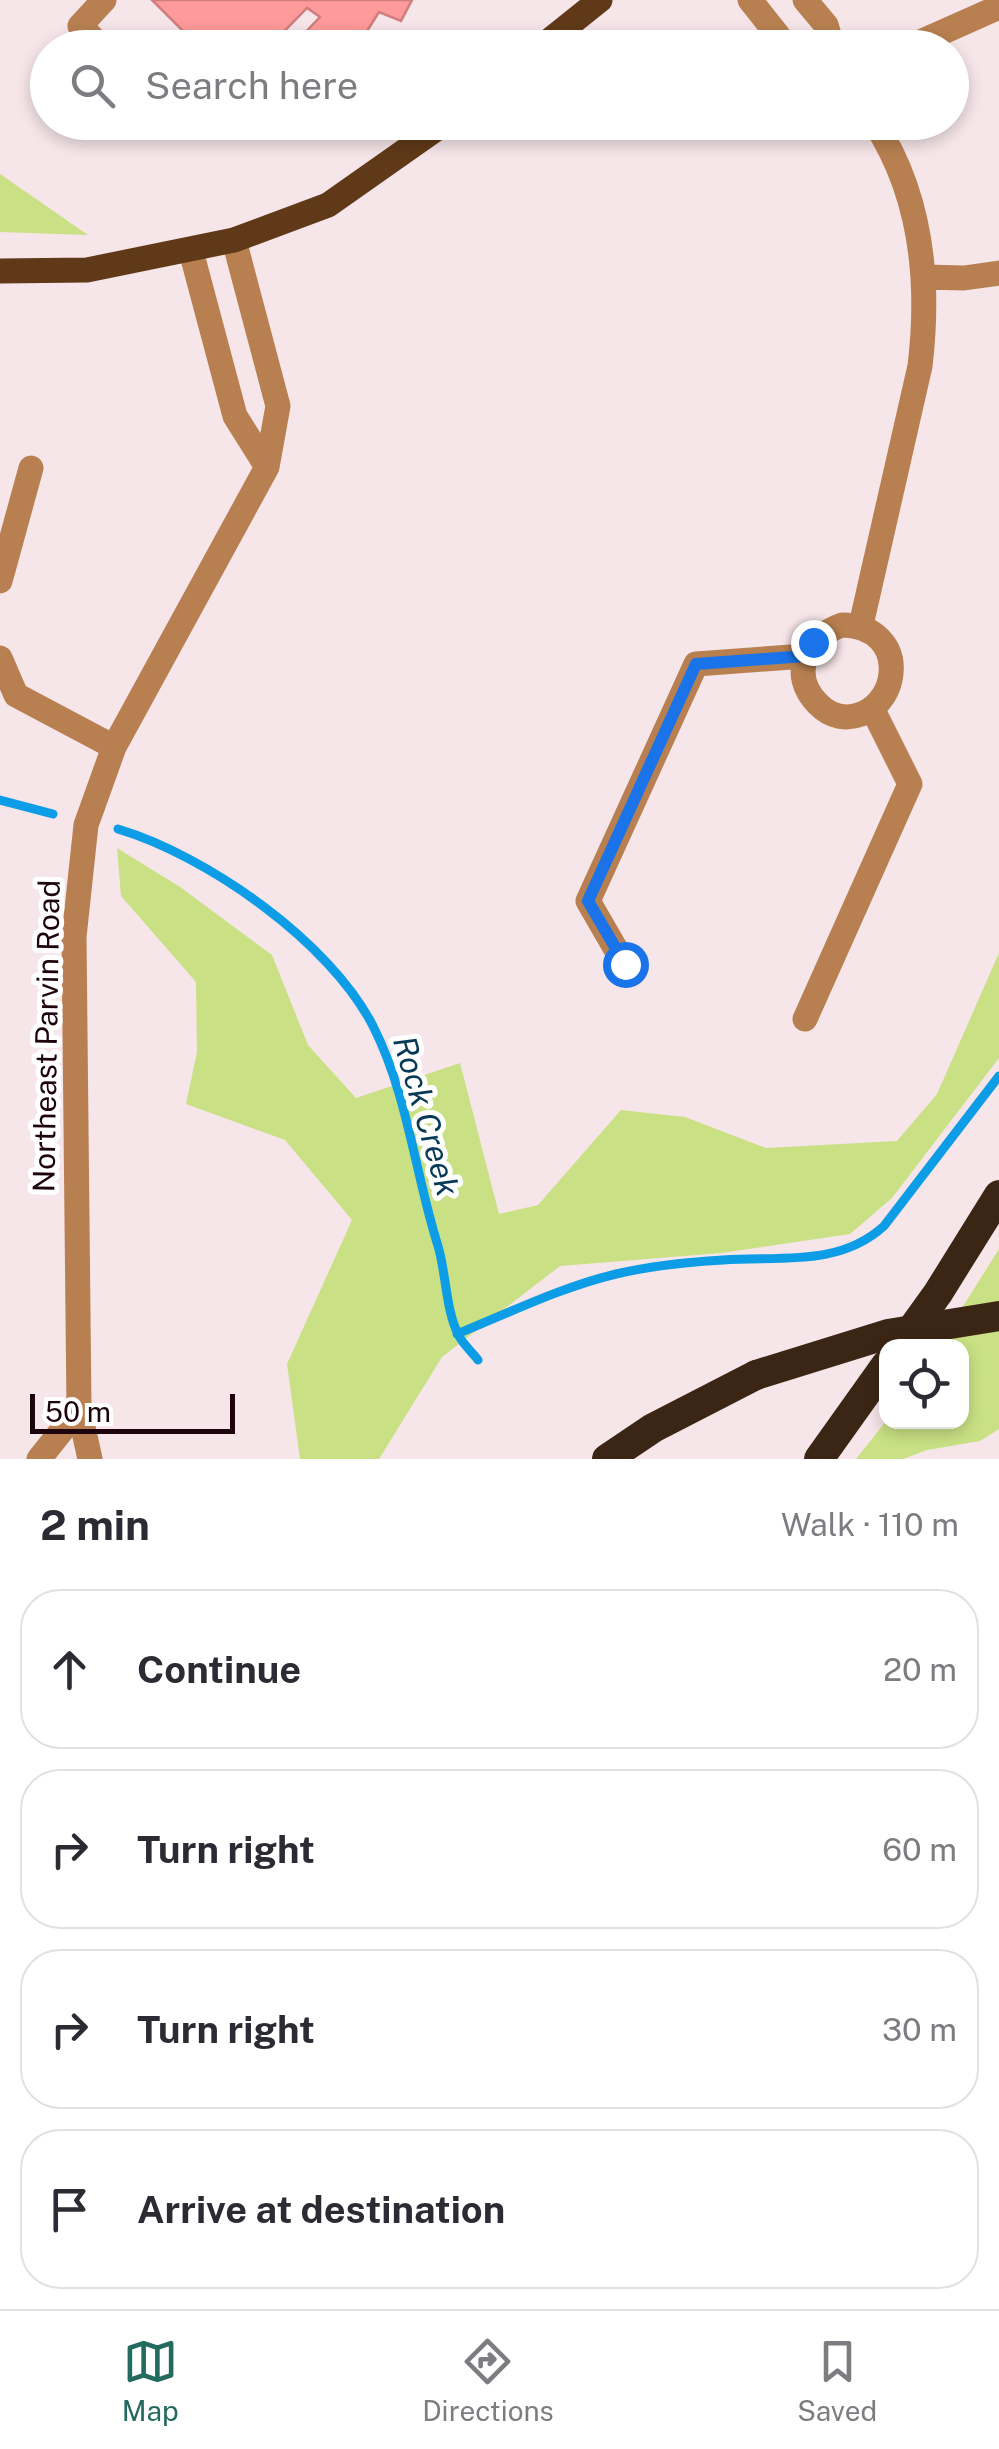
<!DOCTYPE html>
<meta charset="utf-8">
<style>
body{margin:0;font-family:"Public Sans",sans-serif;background:#f7f7f7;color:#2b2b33}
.controls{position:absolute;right:30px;bottom:30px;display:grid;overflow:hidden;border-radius:20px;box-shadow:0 5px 15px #0003}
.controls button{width:90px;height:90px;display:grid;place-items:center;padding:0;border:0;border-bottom:2px solid #e1e1e2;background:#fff;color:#2b2b33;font:50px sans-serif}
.scale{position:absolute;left:30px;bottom:25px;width:205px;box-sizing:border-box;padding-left:10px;border:5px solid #1d030c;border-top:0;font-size:28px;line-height:35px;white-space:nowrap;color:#1d030c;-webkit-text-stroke:8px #fff;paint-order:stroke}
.stop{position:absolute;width:30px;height:30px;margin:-22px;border:8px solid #1a73e8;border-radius:50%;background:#fff}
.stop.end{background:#1a73e8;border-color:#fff;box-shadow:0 2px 10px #0008}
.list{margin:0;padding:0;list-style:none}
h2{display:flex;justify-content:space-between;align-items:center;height:130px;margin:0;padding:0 40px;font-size:42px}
h2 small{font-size:32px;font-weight:400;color:#7c7c81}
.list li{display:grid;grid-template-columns:65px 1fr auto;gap:30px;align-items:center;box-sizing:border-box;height:160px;margin:0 20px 20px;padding:0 20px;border:2px solid #e1e1e2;border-radius:40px}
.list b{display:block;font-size:38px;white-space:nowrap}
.list em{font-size:32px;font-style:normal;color:#7c7c81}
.icon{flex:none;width:55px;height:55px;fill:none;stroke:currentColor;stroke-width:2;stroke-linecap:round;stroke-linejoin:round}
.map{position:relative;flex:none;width:999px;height:1459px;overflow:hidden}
.search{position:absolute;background:#fff;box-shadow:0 5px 15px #0003;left:30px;right:30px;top:30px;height:110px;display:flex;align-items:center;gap:25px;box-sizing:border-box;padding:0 35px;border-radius:55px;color:#7c7c81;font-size:38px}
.sheet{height:850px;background:#fff}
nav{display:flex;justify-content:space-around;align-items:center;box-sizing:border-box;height:140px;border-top:2px solid #e1e1e2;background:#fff;font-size:28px;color:#7c7c81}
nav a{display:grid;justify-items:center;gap:5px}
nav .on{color:#236a5f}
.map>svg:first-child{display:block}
</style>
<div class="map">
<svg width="999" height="1459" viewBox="0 0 999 1459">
<rect width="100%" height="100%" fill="#f6e5e9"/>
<path fill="#c9e184" d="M0,174L88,235L0,232Z
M117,848L180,887L272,955L308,1045L356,1098L460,1063L499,1214L538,1205L621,1110L685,1117L766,1148L897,1141L937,1094L999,953V1058L892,1198L850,1234L721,1253L560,1266L442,1357L379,1459H300L287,1364L352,1220L285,1140L186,1104L197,1052L196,982L121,896Z
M999,1249V1429L980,1441L927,1450L903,1459H856L886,1421L962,1422V1346H938Z"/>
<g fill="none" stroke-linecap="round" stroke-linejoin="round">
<path stroke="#0d9de6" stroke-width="9" d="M0,800L53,814
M118,829C208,856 330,942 373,1026C408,1095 415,1174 438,1246C446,1272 446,1313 459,1336C463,1344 472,1352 478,1360
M457,1334C509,1313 561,1287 616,1274C651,1266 687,1262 723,1260C780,1256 839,1267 884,1226L999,1076"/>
</g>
<path fill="#fe9a99" stroke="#cd7e7d" stroke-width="2.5" d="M152,0H412L401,21L379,12L367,31L378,41L371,48H303L297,41L320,17L307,8L268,48H200Z"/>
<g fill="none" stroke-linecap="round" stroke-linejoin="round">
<path stroke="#b88050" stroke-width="25" d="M750,0L788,48
M805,0L826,25L833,48
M103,48L80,26L104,0
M907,48L999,7
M191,251L235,416L267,467
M925,277L964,278L999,273
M0,581L31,468
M842,625C873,625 897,646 890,680C883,712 844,731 818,704C788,674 807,637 842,625Z
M861,625L920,366C930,282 922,195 874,122
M0,658L16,695L114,747
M625,965L588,901L696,664L805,656
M805,1019L910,784L873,710
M39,1459L79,1409
M90,1459L79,1409L74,937L86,825L114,747L267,467L278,406L234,240"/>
<path stroke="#603a18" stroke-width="25" d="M540,48L600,0
M0,271L87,270L234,240L328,205L446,122"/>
<path stroke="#3b2615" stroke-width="30" d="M902,1343L938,1293L999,1195
M607,1459L653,1428L756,1375
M819,1459L886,1365"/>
<path stroke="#3b2615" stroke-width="30" d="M756,1375L888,1334L999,1316"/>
</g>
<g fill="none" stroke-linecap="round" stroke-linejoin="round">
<path stroke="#1a73e8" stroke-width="12" d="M625,964L588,901L696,664L805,656L813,642"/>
</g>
<g text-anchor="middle" stroke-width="10" stroke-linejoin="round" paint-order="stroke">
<g font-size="30" fill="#1d030c" stroke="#fff">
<text transform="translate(47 1036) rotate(-89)" y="10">Northeast Parvin Road</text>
</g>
<g font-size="32" font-style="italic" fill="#053956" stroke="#fff">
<text transform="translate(426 1116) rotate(74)" y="11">Rock Creek</text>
</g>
</g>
</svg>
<div class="controls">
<button><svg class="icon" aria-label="locate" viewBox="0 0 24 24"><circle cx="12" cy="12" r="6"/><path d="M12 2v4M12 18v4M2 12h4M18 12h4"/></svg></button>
</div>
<div class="scale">50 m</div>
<div class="stop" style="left:625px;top:964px"></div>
<div class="stop end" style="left:813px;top:642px"></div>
<div class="search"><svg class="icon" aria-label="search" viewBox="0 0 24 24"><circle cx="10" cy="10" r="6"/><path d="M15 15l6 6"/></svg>Search here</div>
</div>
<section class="sheet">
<h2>2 min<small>Walk · 110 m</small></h2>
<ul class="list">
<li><svg class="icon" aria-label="ahead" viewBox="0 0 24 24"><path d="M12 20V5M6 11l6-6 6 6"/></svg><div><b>Continue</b></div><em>20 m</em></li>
<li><svg class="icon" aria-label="right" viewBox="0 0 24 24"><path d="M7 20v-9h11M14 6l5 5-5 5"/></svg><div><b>Turn right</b></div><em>60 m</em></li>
<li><svg class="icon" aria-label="right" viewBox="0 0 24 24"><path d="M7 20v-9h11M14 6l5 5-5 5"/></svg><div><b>Turn right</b></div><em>30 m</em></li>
<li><svg class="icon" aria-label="arrive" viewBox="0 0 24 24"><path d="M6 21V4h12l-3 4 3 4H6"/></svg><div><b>Arrive at destination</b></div></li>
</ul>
</section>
<nav>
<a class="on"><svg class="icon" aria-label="map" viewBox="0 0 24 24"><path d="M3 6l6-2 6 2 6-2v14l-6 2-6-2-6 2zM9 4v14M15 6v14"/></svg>Map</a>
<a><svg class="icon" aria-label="directions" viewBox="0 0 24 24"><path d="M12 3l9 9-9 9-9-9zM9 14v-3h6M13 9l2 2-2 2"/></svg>Directions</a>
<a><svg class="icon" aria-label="saved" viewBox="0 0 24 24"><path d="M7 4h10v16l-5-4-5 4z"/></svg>Saved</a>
</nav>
